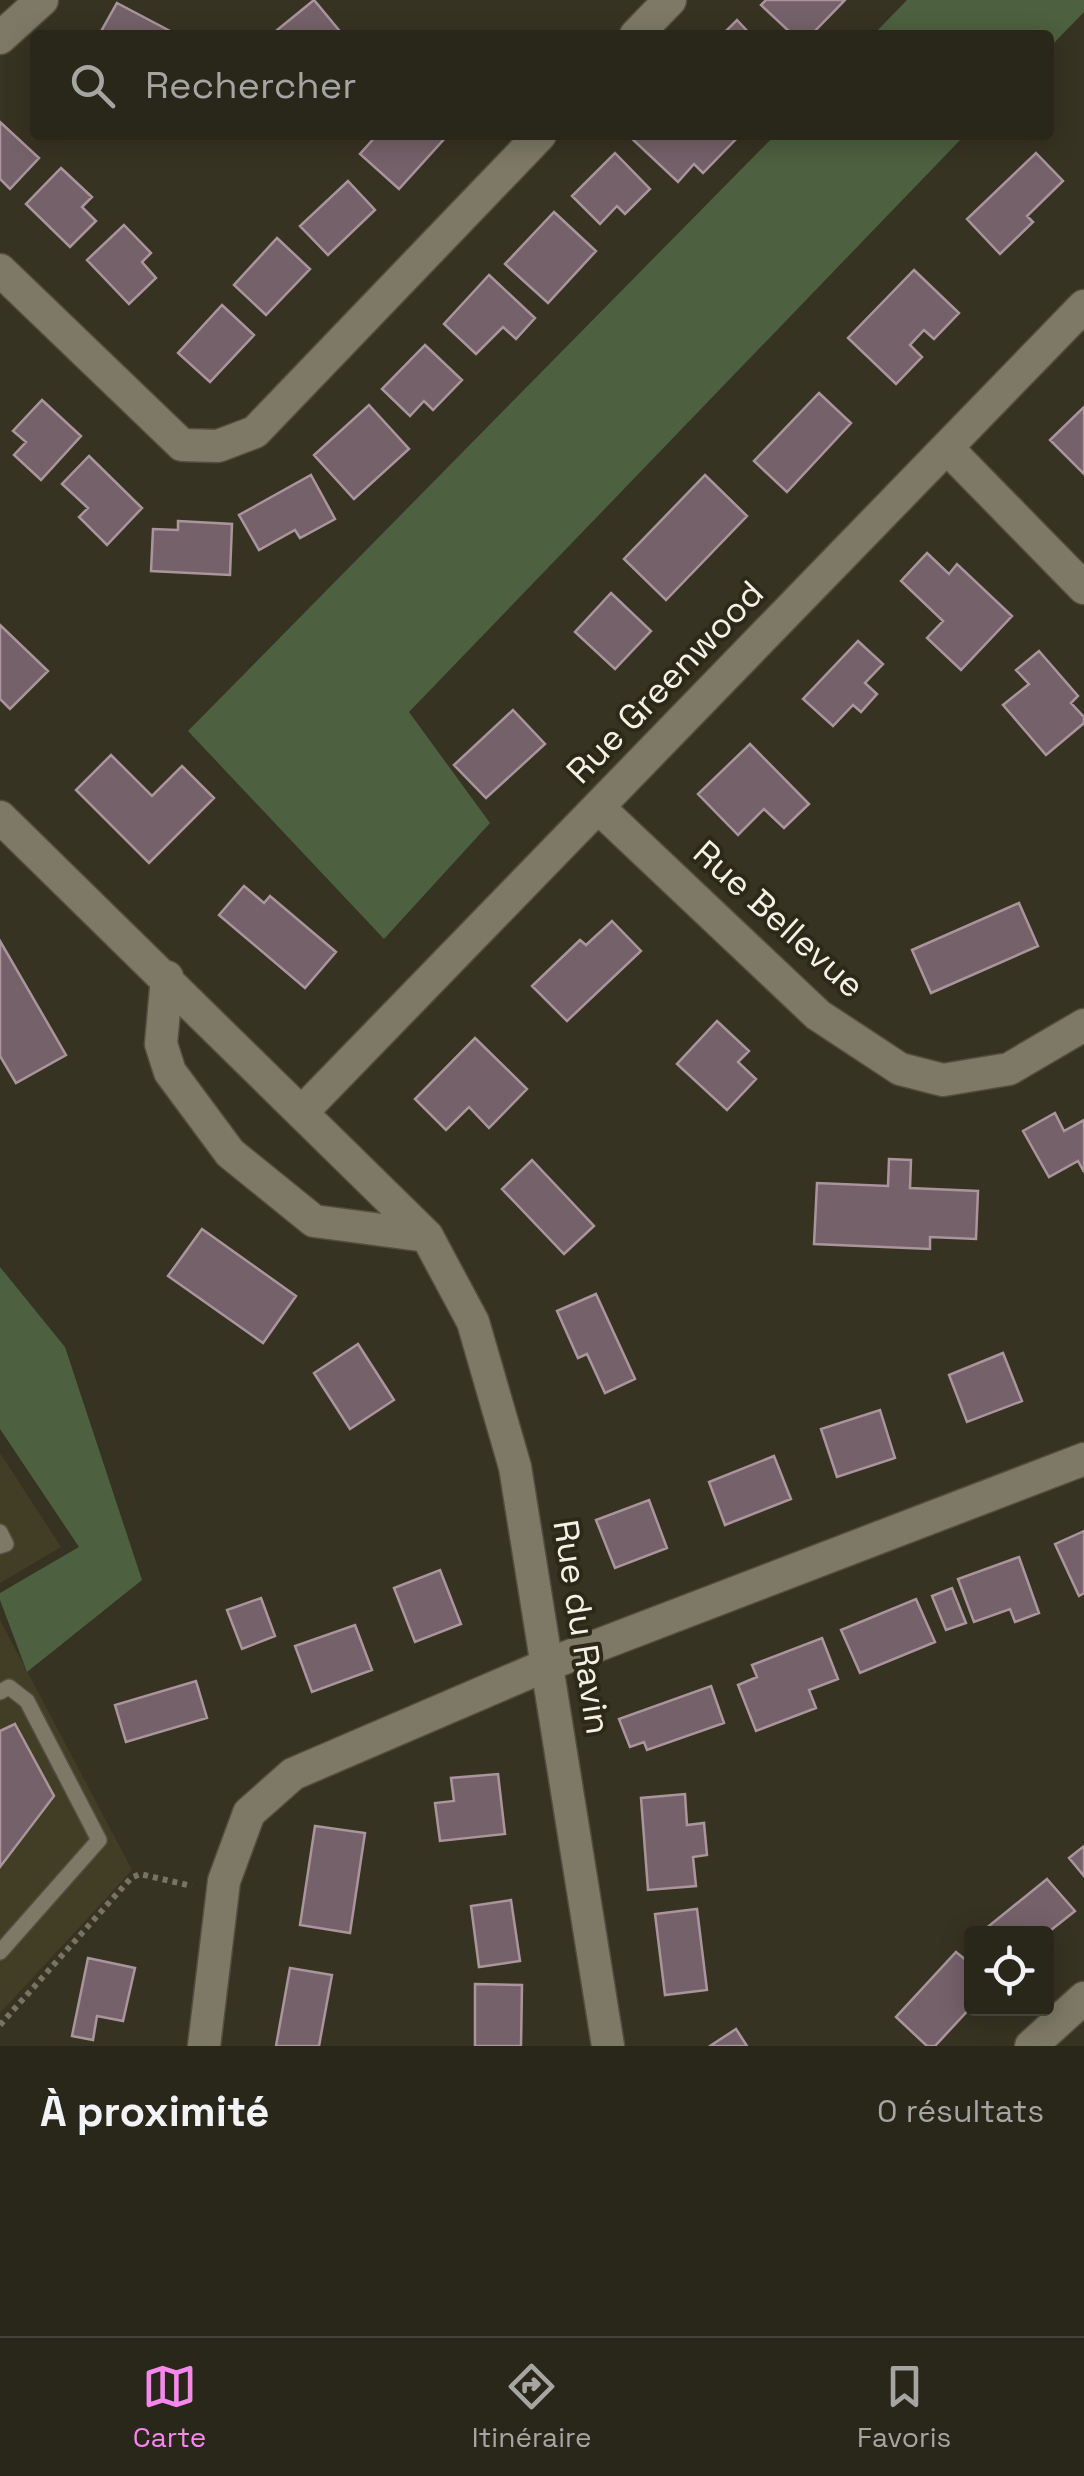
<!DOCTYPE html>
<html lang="fr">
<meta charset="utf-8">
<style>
body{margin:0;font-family:"Space Grotesk",sans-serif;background:#353227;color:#f1f3f6}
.controls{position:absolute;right:30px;bottom:30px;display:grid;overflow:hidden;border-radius:10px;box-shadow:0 5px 25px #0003}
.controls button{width:90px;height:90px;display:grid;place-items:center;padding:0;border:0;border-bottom:2px solid #454339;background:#29261a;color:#f1f3f6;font:50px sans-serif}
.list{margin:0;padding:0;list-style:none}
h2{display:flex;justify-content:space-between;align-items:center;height:130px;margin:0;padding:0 40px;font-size:42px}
h2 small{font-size:32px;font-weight:400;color:#a5a5a2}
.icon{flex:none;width:55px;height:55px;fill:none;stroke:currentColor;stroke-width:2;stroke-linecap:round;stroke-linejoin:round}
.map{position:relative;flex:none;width:1084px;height:2046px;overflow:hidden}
.search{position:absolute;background:#29261a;box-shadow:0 5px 25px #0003;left:30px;right:30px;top:30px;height:110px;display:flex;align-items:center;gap:25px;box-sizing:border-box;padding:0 35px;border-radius:10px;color:#a5a5a2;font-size:38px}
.sheet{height:290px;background:#29261a}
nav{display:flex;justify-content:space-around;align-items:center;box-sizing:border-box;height:140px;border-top:2px solid #454339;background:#29261a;font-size:28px;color:#a5a5a2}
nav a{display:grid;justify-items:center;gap:5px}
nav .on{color:#f688ed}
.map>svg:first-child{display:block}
</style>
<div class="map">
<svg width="1084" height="2046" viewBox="0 0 1084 2046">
<rect width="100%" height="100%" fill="#373323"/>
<path fill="#423d25" d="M0,1453L61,1547L0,1583Z
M0,1620L132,1870L0,2013Z"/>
<path fill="#4d603f" d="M907,0H1084V12L1049,48V35H873Z
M775,135H965L409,712L490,823L384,939L188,731Z
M0,1267L65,1347L142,1580L27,1672L0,1600V1593L79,1547L0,1429Z"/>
<path fill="#756169" stroke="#ab959d" stroke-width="2.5" d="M314,0L343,35H271Z
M766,0H845L811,35H793L761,5Z
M117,3L170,31L168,35H99Z
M737,20L751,35H722Z
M0,122L39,158L10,189L0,179Z
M377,135H444L446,137L399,189L360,154Z
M628,135H731L736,139L703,173L694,164L678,182Z
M615,153L650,189L625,214L617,206L600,224L572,196Z
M1036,153L1063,181L1027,216L1033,222L1000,254L967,219Z
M61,168L92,197L82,207L96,221L70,247L26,204Z
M348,181L375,210L328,255L300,226Z
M554,212L596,251L548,303L505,264Z
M124,225L151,253L142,262L156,278L129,304L87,260Z
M277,238L310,269L266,315L234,285Z
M914,270L959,313L934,339L924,330L910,345L922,357L896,384L848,338Z
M489,275L535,318L516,339L503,327L476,354L444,324Z
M222,305L254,335L210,382L178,353Z
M425,345L462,380L433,410L424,401L410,416L382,389Z
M819,393L851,423L787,492L754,461Z
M42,400L81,436L41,480L14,455L26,442L13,431Z
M369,405L409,449L354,499L314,455Z
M1084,407V474L1050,440Z
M89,456L142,508L107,545L79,517L88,508L62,484Z
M311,475L335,519L300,538L295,530L259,550L239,515Z
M705,475L747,516L666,600L624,559Z
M178,521L232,524L230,575L151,571L153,529L178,530Z
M927,553L949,574L957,564L1012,616L961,670L927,638L943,621L901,581Z
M611,593L651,631L615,669L575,632Z
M0,625L48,671L10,709L0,699Z
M858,641L883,664L865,683L877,694L861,712L853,705L833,726L803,699Z
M1039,651L1078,696L1071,703L1084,717V723L1046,755L1003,705L1029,684L1016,670Z
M513,710L545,744L486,798L454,765Z
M750,744L809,804L784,828L764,809L738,835L698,794Z
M111,755L152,796L182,766L214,798L149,863L76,790Z
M244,886L264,903L270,896L336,952L305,988L219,915Z
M1019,903L1038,946L931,993L912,950Z
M612,921L641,951L567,1021L532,986L580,940L586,945Z
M0,941L66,1055L16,1083L0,1056Z
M717,1021L749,1051L738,1062L756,1079L727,1110L677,1064Z
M475,1038L527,1089L489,1128L469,1107L446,1130L415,1099Z
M1055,1113L1064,1131L1084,1120V1172L1078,1161L1049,1177L1023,1131Z
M889,1159L911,1160L910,1188L978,1191L976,1239L930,1237V1249L814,1244L817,1183L888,1186Z
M532,1160L594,1226L564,1254L502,1189Z
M202,1229L296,1296L263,1343L168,1276Z
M596,1294L635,1379L605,1393L587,1354L578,1358L557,1311Z
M358,1344L394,1400L350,1429L314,1373Z
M1003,1353L1022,1401L967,1422L949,1375Z
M880,1410L895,1458L837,1477L821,1429Z
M774,1456L791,1499L725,1525L709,1482Z
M649,1500L667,1548L615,1568L596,1520Z
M1084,1531V1593L1079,1596L1055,1544Z
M1019,1557L1039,1613L1015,1622L1010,1609L974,1622L958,1579Z
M440,1570L461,1624L415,1642L394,1588Z
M952,1588L966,1623L946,1630L932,1596Z
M261,1598L275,1636L242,1649L227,1610Z
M916,1599L935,1642L860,1673L841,1630Z
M355,1625L372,1670L312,1692L295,1646Z
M822,1638L838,1679L809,1690L816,1708L756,1731L738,1685L757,1677L752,1665Z
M196,1681L207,1718L126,1742L115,1705Z
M711,1686L724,1723L647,1750L644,1742L630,1747L619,1719Z
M15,1724L54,1796L0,1867V1731Z
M498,1774L505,1834L440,1841L435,1803L454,1801L451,1778Z
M685,1794L687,1825L704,1823L707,1855L693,1857L696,1886L648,1890L641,1798Z
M315,1826L365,1833L350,1933L300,1925Z
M1084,1846V1876L1069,1858Z
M1047,1879L1075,1911L1046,1934H987L984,1930Z
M511,1900L520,1961L479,1967L471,1906Z
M697,1909L707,1990L665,1995L655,1914Z
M956,1952L972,1965V2006L935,2046H927L896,2017Z
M88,1958L135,1968L123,2021L97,2016L93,2040L72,2036Z
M290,1968L332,1975L319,2046H276Z
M475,1984L522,1985L521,2046H475Z
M736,2029L747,2046H710Z"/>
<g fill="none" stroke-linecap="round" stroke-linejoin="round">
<defs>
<path id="lane" d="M0,1532L6,1544L0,1546
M0,1692L9,1687L27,1701L99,1840L0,1952"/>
<path id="street" d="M636,35L670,0
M0,38L42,0
M0,270L182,445L218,446L255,432L540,135
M948,449L1084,588
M598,807L818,1015L900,1069L943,1080L1009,1069L1084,1025
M0,817L427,1236L473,1322L515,1467L608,2046
M167,977L161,1044L170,1072L230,1153L314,1221L427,1236
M302,1112L1084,306
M204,2046L224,1881L249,1813L293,1774L549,1664L1084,1459
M1031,2046L1084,1998"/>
</defs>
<use href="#lane" stroke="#524f40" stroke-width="18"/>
<use href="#street" stroke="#524f40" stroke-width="35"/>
<path stroke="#777465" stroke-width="6" stroke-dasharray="5 5" stroke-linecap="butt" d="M0,2025L131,1878L140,1874L192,1886"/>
<use href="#lane" stroke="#7d7966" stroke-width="15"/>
<use href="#street" stroke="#7d7966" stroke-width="32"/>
</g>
<g text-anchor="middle" stroke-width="8" stroke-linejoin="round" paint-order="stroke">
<g font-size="35" fill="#f4f2e7" stroke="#2d2919">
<text transform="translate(665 682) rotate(-46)" y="12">Rue Greenwood</text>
<text transform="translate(779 919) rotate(42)" y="12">Rue Bellevue</text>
<text transform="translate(582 1627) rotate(81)" y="12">Rue du Ravin</text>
</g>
</g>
</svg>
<div class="controls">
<button><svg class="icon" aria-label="locate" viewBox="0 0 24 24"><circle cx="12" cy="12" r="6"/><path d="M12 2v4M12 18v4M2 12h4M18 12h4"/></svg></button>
</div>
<div class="search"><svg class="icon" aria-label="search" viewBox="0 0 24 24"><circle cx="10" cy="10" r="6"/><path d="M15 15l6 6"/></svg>Rechercher</div>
</div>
<section class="sheet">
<h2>À proximité<small>0 résultats</small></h2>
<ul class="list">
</ul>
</section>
<nav>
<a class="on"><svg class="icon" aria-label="map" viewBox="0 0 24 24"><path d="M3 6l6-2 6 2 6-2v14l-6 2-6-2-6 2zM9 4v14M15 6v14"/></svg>Carte</a>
<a><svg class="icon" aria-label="directions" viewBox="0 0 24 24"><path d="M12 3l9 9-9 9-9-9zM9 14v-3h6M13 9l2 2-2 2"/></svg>Itinéraire</a>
<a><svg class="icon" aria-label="saved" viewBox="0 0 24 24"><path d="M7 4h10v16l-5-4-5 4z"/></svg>Favoris</a>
</nav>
